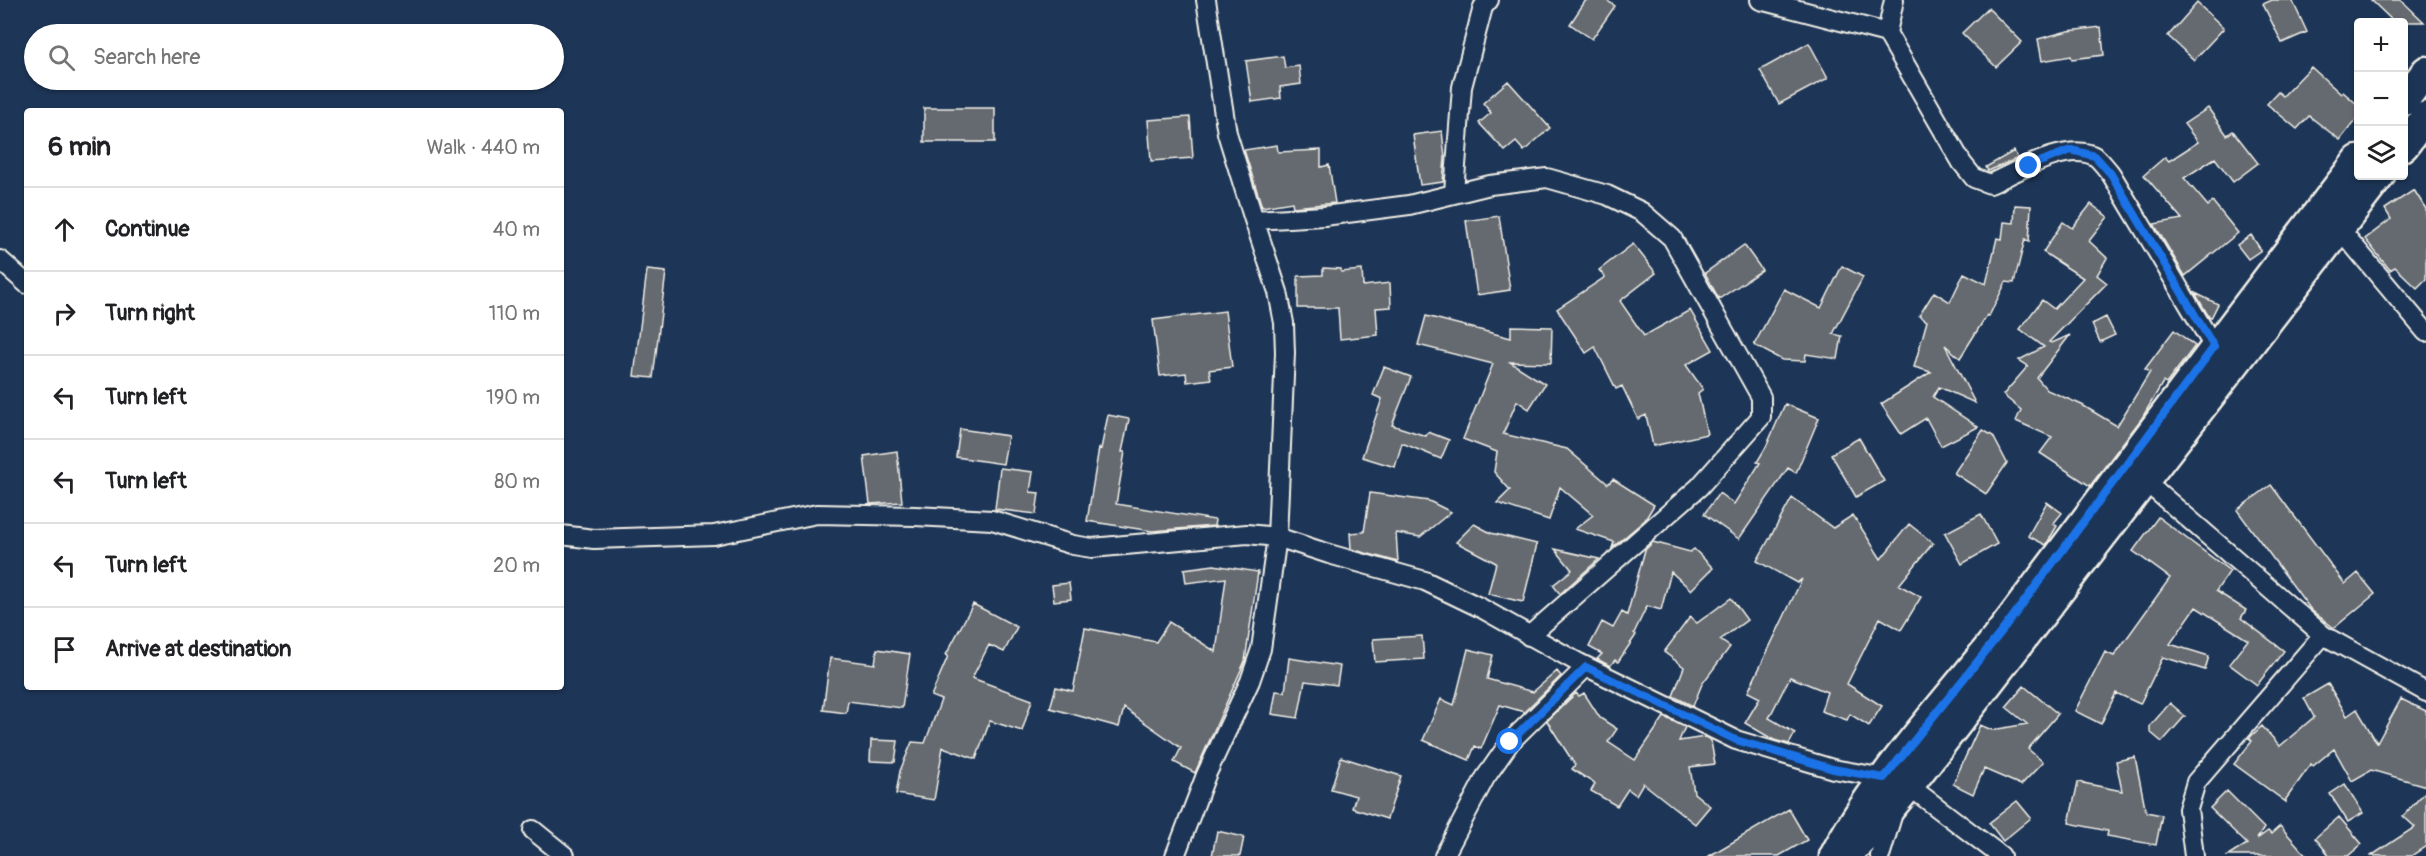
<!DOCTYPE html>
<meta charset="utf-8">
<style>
body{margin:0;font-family:Pangolin,sans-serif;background:#f2f2f2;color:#202124}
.controls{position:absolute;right:18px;top:18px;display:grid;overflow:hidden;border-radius:6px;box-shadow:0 2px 4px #0004}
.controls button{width:54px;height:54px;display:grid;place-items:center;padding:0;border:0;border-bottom:2px solid #e0e0e0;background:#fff;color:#202124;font:30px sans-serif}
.stop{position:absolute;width:18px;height:18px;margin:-14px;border:4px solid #1a73e8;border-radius:50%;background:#fff}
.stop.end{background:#1a73e8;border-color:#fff;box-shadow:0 2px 6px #0008}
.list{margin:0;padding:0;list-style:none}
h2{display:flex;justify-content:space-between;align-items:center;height:78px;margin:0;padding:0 24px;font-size:26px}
h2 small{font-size:20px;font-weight:400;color:#757577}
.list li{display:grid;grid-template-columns:39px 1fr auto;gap:18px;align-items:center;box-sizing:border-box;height:84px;padding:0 24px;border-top:2px solid #e0e0e0}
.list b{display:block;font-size:22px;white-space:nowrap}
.list em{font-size:20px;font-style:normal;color:#757577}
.icon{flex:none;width:33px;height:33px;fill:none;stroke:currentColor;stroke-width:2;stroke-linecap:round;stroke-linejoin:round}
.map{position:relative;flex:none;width:2426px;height:856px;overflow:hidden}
.search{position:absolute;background:#fff;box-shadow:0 2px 4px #0004;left:24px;top:24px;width:540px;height:66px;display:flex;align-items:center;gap:15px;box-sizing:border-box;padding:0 21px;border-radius:33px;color:#757577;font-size:22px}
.panel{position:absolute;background:#fff;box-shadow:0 2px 4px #0004;left:24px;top:108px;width:540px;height:582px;border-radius:6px}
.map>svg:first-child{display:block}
</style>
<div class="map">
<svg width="2426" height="856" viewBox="0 0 2426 856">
<rect width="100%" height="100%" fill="#1d3557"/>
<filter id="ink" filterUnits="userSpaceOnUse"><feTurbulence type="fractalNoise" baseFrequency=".0167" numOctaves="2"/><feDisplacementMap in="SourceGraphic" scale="12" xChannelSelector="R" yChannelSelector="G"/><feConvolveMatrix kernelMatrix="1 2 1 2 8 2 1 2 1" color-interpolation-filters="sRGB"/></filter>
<g filter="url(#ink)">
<path fill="#656a70" stroke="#f4f1e8" stroke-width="1.5" d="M1586,0H1606L1615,6L1592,39L1570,24Z
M2272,0H2292L2307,32L2282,43L2263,4Z
M2371,0H2401L2424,22H2394Z
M2197,3L2224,28L2194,60L2168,36Z
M1988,8L2022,42L1996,67L1962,33Z
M2101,27L2104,55L2072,59L2071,56L2042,61L2038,39L2068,31Z
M1809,43L1828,78L1779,104L1760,70Z
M1283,56L1285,68L1299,66L1301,84L1280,87L1281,98L1252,102L1246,61Z
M2311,67L2341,94L2343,92L2358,105V117L2340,140L2309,116L2297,129L2267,104L2278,92L2283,96Z
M1508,81L1550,128L1524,151L1516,142L1505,151L1479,123L1491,113L1483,103Z
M924,108H995V142H924Z
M2208,108L2227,135L2233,131L2258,163L2233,182L2215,158L2184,178L2208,206L2213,202L2238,233L2185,276L2154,224L2182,219L2144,175L2165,157L2169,161L2198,142L2184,124Z
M1190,117L1193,158L1151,161L1148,120Z
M1442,131L1445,158L1443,182L1420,185L1413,135Z
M1277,145L1278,152L1321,150V167L1329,165L1335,203L1293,207L1292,202L1262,207L1244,150Z
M2014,151L2018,158L1988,171L1986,167Z
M2414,190L2426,209V279L2417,288L2395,267L2390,270L2365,239L2391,219L2385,209Z
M2091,204L2108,217L2089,241L2107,258L2097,275L2107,283L2049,342L2052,343L2070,335L2037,378L2047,390L2082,405L2117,426L2150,372L2145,369L2174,330L2195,346L2166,384L2163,382L2142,418L2090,486L2040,453L2052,437L2016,421L2021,410L2003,395L2028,366L2019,360L2044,347L2020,329L2042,300L2054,309L2083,278L2043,252L2063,222L2072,228Z
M2015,205L2031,206L2029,242L2025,239L2014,283L2006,282L1989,316L1987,315L1960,358L1945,345L1975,403L1939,387L1933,397L1978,427L1941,446L1926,418L1901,434L1881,404L1931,372L1914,367L1927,321L1919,316L1934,292L1950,302L1964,273L1986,284L1997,238L2002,239L2004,222L2014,223Z
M1499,216L1510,290L1477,295L1466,221Z
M2251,235L2261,250L2248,259L2237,245Z
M1633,244L1656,273L1620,301L1644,336L1690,310L1713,350L1686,365L1703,389L1698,393L1707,434L1653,446L1646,415L1638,419L1622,386L1616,389L1595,347L1586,353L1557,309L1605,277L1599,270Z
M1744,245L1762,270L1719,299L1705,273Z
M1842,266L1863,277L1833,334L1842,336L1838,359L1806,354L1805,361L1782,360L1754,345L1784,289L1821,308Z
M1323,268L1341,269V272L1362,270L1363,286L1390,283L1391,307L1376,308L1378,335L1340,339L1338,308H1298V276L1323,275Z
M647,270L666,272L653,378L634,376Z
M2195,293L2218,304L2211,318L2209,317Z
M1225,311L1232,367L1209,370L1211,379L1187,382L1186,373L1160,376L1153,320Z
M1426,316L1511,338V326L1552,327L1551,363L1510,362L1545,384L1529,409L1517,401L1503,434L1567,449L1608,484L1613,479L1654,505L1645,520L1612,548L1614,542L1575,529L1593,515L1560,487L1549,520L1497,503L1510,490L1494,472L1497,452L1463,439L1493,364L1418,345Z
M2106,317L2115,335L2100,342L2092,324Z
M1384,367L1411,377L1392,425L1426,436L1428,432L1449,440L1441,459L1402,443L1395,467L1362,457L1382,399L1373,395Z
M1785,404L1819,418L1796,473L1788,468L1739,539L1704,514L1719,493L1734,504L1760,463L1757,462L1766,447Z
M1108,415L1129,419L1122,452H1125L1116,504L1215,520L1214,526L1152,531L1087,521L1099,448L1101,449Z
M960,429L1008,436L1003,464L956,457Z
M1983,430L1993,436L2007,463L1986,494L1954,473Z
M1859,438L1884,481L1856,497L1831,454Z
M897,451L902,502L870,504L864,456Z
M1000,468L1033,472L1030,492L1039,493L1036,514L995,509Z
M2271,485L2345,584L2358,573L2375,594L2334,628L2311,610L2237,510Z
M1370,493L1429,501L1451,512L1420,537L1396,533L1398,562L1351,549L1350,533L1364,532Z
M1792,498L1833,528L1853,515L1881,559L1909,524L1933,543L1899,585L1921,597L1901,630L1880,618L1847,684L1882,706L1869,726L1850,714L1847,720L1821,711L1827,692L1790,677L1769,718L1795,733L1789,744L1774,740L1745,723L1760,698L1748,692L1802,579L1797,583L1757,561Z
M2047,502L2062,513L2053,524L2057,526L2046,545L2028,536Z
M1981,514L1997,544L1962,564L1945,533Z
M2158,517L2230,571L2216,591L2246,610L2241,618L2284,651L2257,685L2229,664L2248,640L2196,607L2170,644L2209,656L2205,670L2163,657L2140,704L2116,693L2101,724L2075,711L2105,652L2114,656L2170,578L2133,551Z
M1474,524L1491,533L1537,544L1523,602L1488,594L1496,563L1456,542Z
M1653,542L1690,552L1694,549L1713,568L1691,590L1671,572L1661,610L1647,606L1634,633L1636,635L1618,662L1615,660L1610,666L1597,659L1602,654L1589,647L1602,622L1613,628L1622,612L1627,615L1645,550Z
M1555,549L1599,559L1560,594L1553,585L1572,570Z
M1214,565L1258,572L1245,661L1195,773L1174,762L1181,748L1124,708L1119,727L1050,708L1056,687L1073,691L1085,628L1156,642L1169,622L1216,652L1226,578L1186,583L1184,569Z
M1069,583L1071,599L1054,601L1052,585Z
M1731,598L1747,620L1720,640L1730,647L1702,684L1693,706L1673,696L1684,667L1664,652L1690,617L1697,623Z
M973,604L1017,627L1004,652L989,645L972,678L1032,700L1022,731L990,721L976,759L943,747L934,800L896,794L900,771L912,742L925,743L941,700L931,696L948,656L946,655Z
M1422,636L1424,659L1375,662L1373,639Z
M877,649L910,654L902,708L848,701L846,713L823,710L830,658L875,664Z
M1468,649L1493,655L1487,679L1533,692L1557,671L1561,676L1524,712L1500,705L1481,749L1475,746L1469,760L1423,740L1441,699L1454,705Z
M1289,658L1340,666L1337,685L1305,681L1298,718L1272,714L1276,691L1285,692Z
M2328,684L2347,716L2357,709L2377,743L2401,699L2426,711V786L2371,770L2352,781L2334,749L2313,766L2311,764L2286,799V802L2234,764L2252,741L2249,738L2262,726L2280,746L2314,717L2304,698Z
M2024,686L2058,714L2028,749L2043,762L2021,785L1984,769L1973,794L1953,784L1980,725L1992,730L2027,724L2006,707Z
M1576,693L1579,696L1584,693L1600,718L1617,729L1608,742L1635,760L1664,717L1685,727L1679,741L1705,737L1711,741L1715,764L1690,767L1694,793L1710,806L1695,824L1643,783L1636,795L1628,789L1617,806L1591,791L1595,784L1572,769L1575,765L1547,721Z
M2170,703L2185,716L2162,742L2150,732V726Z
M871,740L898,741L895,762L870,761Z
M1341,757L1401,776L1387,819L1352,808L1356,796L1331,789Z
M2135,757L2146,812L2162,815L2156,845L2107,836L2108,831L2069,823L2078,782L2122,791L2116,761Z
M2345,784L2363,813L2348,822L2330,794Z
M2227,791L2264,828L2257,839L2268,831L2271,834L2280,826L2307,856H2228L2247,844L2210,808Z
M2426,791V846L2411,856H2371L2415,827L2403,816Z
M2017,801L2031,818L2003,841L1989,823Z
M1789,809L1807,840L1779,856H1709Z
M2339,817L2362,844L2348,856H2330L2315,838Z
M1217,831L1244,837L1240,856H1212Z"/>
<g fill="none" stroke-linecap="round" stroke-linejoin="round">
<defs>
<path id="street" d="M1206,0L1227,133L1254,220
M1760,0L1887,33L1962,163L1974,178L1990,184C2016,172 2069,140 2096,157C2101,161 2107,169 2111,174L2214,347
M1887,33L1894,0
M1454,192L1462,87L1483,7L1489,0
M2339,228L2426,332
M0,260L27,284
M2145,481L2323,635L2426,692
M561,535L594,539L714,535L817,514L915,516L992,520L1073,545L1092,548L1247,534L1277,537L1329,554L1425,581L1481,608L1579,663L1736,740L1833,769L1885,778
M1909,786L2001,856
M533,830L565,856
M1175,856L1206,775L1250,681L1261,649L1277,537L1285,353L1284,323L1278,292L1254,220L1324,216L1409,205L1490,185L1547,178L1607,195L1642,212L1672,238L1761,397V417L1699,487L1529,636
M1444,856L1485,778L1510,742L1586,667
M1880,856L1893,813
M2194,856L2188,809L2196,782L2323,635"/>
<path id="primary" d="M2404,101L2426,71
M2404,146L2426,116
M1834,856C1876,774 1951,698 2007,624C2124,469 2240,313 2358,160
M1846,856L1875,827L1909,786L2380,176"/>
</defs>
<use href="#street" stroke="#f4f1e8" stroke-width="22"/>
<use href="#primary" stroke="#f4f1e8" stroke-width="33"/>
<use href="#street" stroke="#1d3557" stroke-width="18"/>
<use href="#primary" stroke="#1d3557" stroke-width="28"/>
</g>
</g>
<g fill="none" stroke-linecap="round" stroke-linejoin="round" filter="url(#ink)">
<path stroke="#1a73e8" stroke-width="8" d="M1510,742L1586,667L1736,740L1833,769L1884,778L2006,626L2214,347L2111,174L2095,156L2071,150L2029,166"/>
</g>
</svg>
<div class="controls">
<button>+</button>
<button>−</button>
<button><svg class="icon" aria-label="layers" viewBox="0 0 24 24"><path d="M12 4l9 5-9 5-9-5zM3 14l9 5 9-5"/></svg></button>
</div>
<div class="stop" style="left:1510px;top:742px"></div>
<div class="stop end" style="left:2029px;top:166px"></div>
<div class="search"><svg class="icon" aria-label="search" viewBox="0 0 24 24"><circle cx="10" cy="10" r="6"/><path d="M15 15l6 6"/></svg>Search here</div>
<section class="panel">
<h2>6 min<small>Walk · 440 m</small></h2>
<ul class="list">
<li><svg class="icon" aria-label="ahead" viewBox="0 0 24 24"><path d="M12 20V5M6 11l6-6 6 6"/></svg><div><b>Continue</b></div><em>40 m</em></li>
<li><svg class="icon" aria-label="right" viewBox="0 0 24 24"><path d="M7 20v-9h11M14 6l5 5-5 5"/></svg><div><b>Turn right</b></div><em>110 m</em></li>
<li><svg class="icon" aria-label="left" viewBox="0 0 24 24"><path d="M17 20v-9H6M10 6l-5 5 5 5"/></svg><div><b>Turn left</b></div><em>190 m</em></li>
<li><svg class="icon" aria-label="left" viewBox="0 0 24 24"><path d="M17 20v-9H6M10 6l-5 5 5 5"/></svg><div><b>Turn left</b></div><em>80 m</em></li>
<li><svg class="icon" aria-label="left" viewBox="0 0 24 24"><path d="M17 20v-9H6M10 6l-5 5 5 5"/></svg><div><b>Turn left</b></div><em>20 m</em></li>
<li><svg class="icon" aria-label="arrive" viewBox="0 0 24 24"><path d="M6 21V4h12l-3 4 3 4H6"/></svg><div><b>Arrive at destination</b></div></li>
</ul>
</section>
</div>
